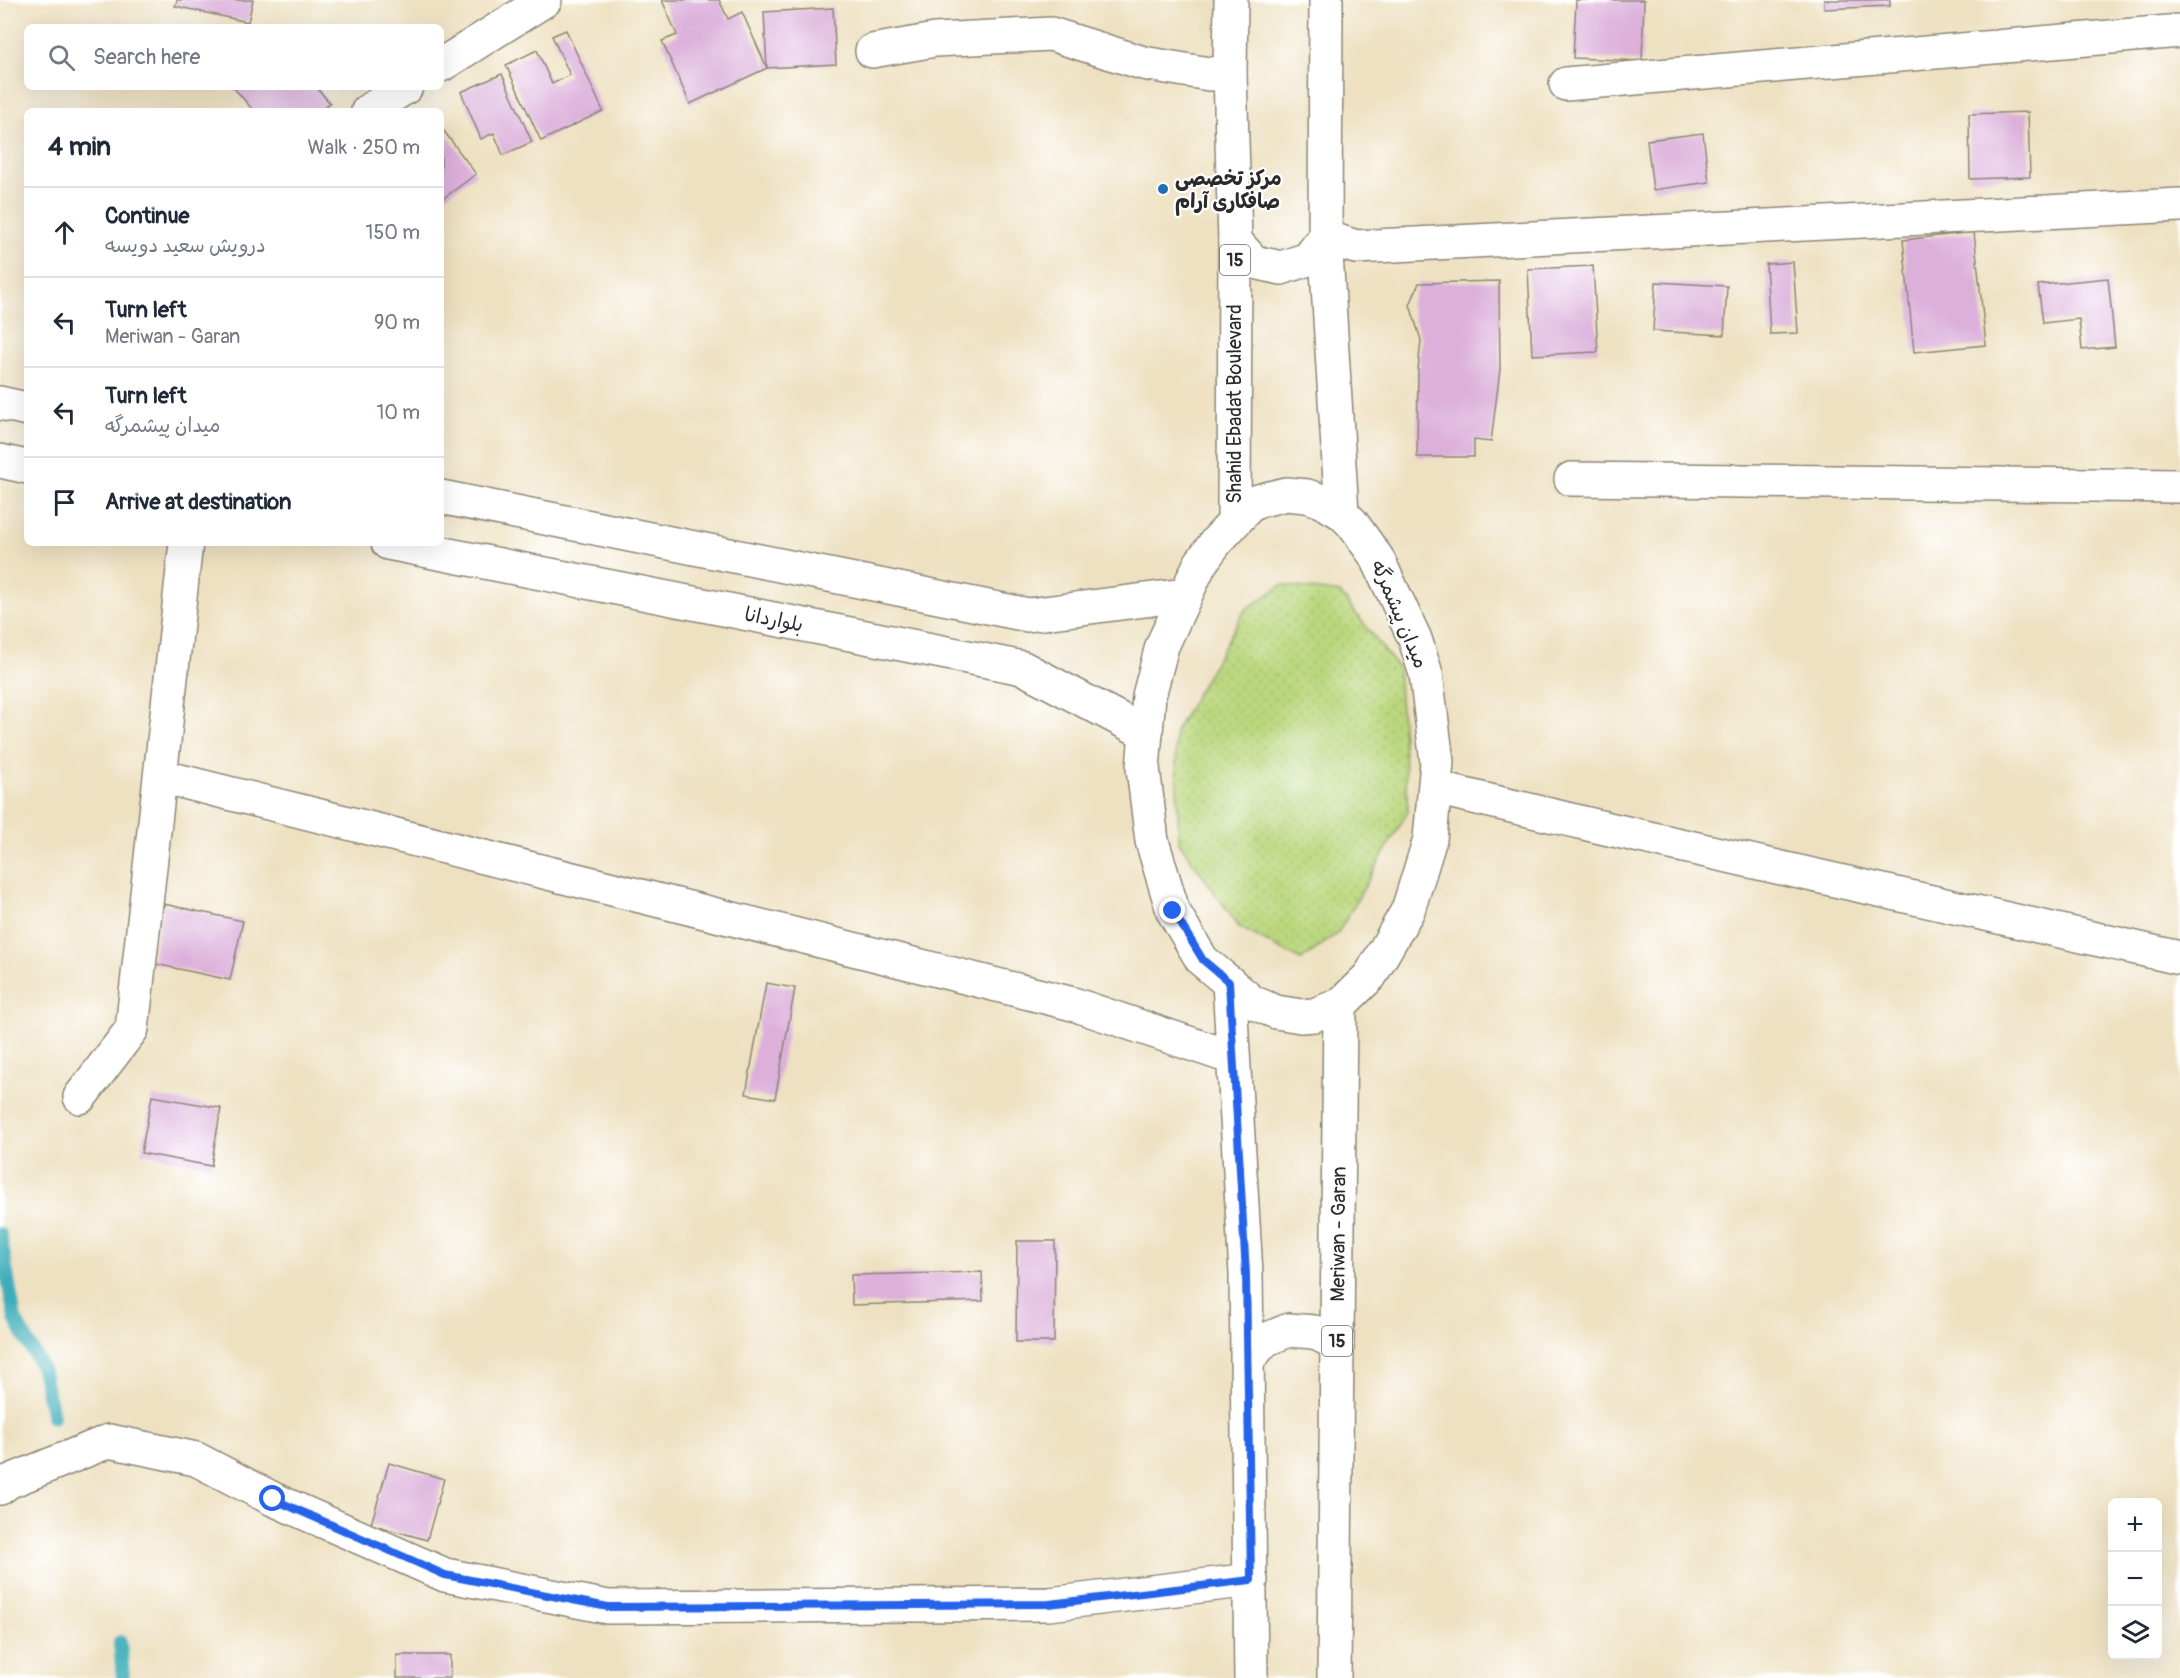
<!DOCTYPE html>
<meta charset="utf-8">
<style>
body{margin:0;font-family:Pangolin,"Playpen Sans Arabic",sans-serif;background:#f6f6f7;color:#1f2937}
.controls{position:absolute;right:18px;bottom:18px;display:grid;overflow:hidden;border-radius:9px;box-shadow:0 6px 24px #0002}
.controls button{width:54px;height:54px;display:grid;place-items:center;padding:0;border:0;border-bottom:2px solid #e0e1e3;background:#fff;color:#1f2937;font:30px sans-serif}
.stop{position:absolute;width:18px;height:18px;margin:-14px;border:4px solid #2563eb;border-radius:50%;background:#fff}
.stop.end{background:#2563eb;border-color:#fff;box-shadow:0 2px 6px #0008}
.list{margin:0;padding:0;list-style:none}
h2{display:flex;justify-content:space-between;align-items:center;height:78px;margin:0;padding:0 24px;font-size:26px}
h2 small{font-size:20px;font-weight:400;color:#747a83}
.list li{display:grid;grid-template-columns:39px 1fr auto;gap:18px;align-items:center;box-sizing:border-box;height:90px;padding:0 24px;border-top:2px solid #e0e1e3}
.list b{display:block;font-size:22px;white-space:nowrap}
.list p{margin:0;font-size:20px;white-space:nowrap;color:#747a83}
.list em{font-size:20px;font-style:normal;color:#747a83}
.icon{flex:none;width:33px;height:33px;fill:none;stroke:currentColor;stroke-width:2;stroke-linecap:round;stroke-linejoin:round}
.map{position:relative;flex:none;width:2180px;height:1678px;overflow:hidden}
.search{position:absolute;background:#fff;box-shadow:0 6px 24px #0002;left:24px;top:24px;width:420px;height:66px;display:flex;align-items:center;gap:15px;box-sizing:border-box;padding:0 21px;border-radius:9px;color:#747a83;font-size:22px}
.panel{position:absolute;background:#fff;box-shadow:0 6px 24px #0002;left:24px;top:108px;width:420px;height:438px;border-radius:9px}
.map>svg:first-child{display:block}
</style>
<div class="map">
<svg width="2180" height="1678" viewBox="0 0 2180 1678">
<defs>
<pattern id="grass-dots" width="8" height="8" patternUnits="userSpaceOnUse" patternTransform="scale(1.5)"><rect width="8" height="8" fill="#bad77d"/><path d="M2 2h.1M6 6h.1" fill="none" stroke="#a0b96c" stroke-width="1.8" stroke-linecap="round"/></pattern>
</defs>
<rect width="100%" height="100%" fill="#fff"/>
<filter id="ink" filterUnits="userSpaceOnUse"><feTurbulence type="fractalNoise" baseFrequency=".0167" numOctaves="2"/><feDisplacementMap in="SourceGraphic" scale="12" xChannelSelector="R" yChannelSelector="G"/><feConvolveMatrix kernelMatrix="1 2 1 2 8 2 1 2 1" color-interpolation-filters="sRGB"/></filter>
<filter id="wash" filterUnits="userSpaceOnUse"><feTurbulence type="fractalNoise" baseFrequency=".008" numOctaves="4" result="noise"/><feDisplacementMap in="SourceGraphic" scale="24" xChannelSelector="R" yChannelSelector="G"/><feGaussianBlur stdDeviation="1.35" result="paint"/><feColorMatrix in="noise" values="0 0 0 0 0 0 0 0 0 0 0 0 0 0 0 0 0 1.4 0 .05"/><feComposite in="paint" operator="in"/></filter>
<g filter="url(#wash)">
<rect width="100%" height="100%" fill="#eee1c1"/>
<path fill="url(#grass-dots)" stroke="#728154" stroke-width="1.5" d="M1282,585L1340,593L1398,668L1408,811L1338,933L1301,960L1239,927L1179,842L1175,732L1245,610Z"/>
<g fill="none" stroke-linecap="round" stroke-linejoin="round">
<path stroke="#3eaeb9" stroke-width="14" d="M0,1234L15,1319L42,1368L53,1417
M120,1642L123,1678"/>
</g>
<g id="blocks">
<path fill="#dcb0db" d="M177,0H253L248,22L175,6Z
M662,0H719L728,19L742,12L767,68L764,12L833,8L836,64L767,68L690,104L662,41L677,35Z
M1576,0H1644L1642,61L1573,58Z
M1824,0H1890V6L1824,9Z
M566,30L603,111L541,141L506,65L537,50L552,84L570,75L552,36Z
M502,74L532,142L503,155L494,133L481,139L461,92Z
M233,87H316L330,103L321,111H254Z
M2028,112L2030,177L1970,179L1969,114Z
M441,127L476,174L441,200Z
M1703,133L1709,182L1653,190L1647,140Z
M1974,232L1986,345L1914,352L1903,240Z
M1793,262L1798,333L1770,334L1766,264Z
M1593,266L1598,352L1532,355L1528,269Z
M2108,278L2115,347L2082,350L2079,319L2043,323L2038,285Z
M1499,281L1500,370L1491,442L1474,440V457H1417L1418,370L1421,340L1410,305L1419,283Z
M1656,282L1727,286L1724,335L1653,331Z
M164,904L243,921L230,980L151,963Z
M766,983L795,988L775,1099L746,1094Z
M152,1096L221,1108L211,1166L141,1153Z
M1017,1241H1055L1054,1342H1016Z
M982,1272L983,1301L852,1305L851,1275Z
M389,1463L444,1479L427,1540L371,1524Z
M397,1655H450V1678H397Z"/>
</g>
</g>
<g filter="url(#ink)">
<use href="#blocks" fill-opacity="0" stroke="#8c8676" stroke-width="1.5"/>
<g fill="none" stroke-linecap="round" stroke-linejoin="round">
<defs>
<path id="minor" d="M872,51L935,40L1051,34L1143,63L1209,74L1230,73
M441,65L545,0
M1566,84L2180,31
M368,111L406,87
M1325,237L1356,247L2180,205
M0,403L27,409
M0,461L27,467
M1571,479L2180,486
M441,497L1028,615L1184,595
M388,543L1023,668L1146,733
M160,776L1073,1004L1233,1058
M1435,788L1609,829L2180,958
M80,1097L132,1029L186,543
M0,1488L8,1482L109,1441L196,1459L273,1499L445,1575L608,1607L1049,1604L1251,1580"/>
<g id="major">
<path d="M1231,0L1230,73L1235,241L1234,521"/>
<path d="M1326,0L1325,237L1342,513"/>
<path d="M1235,241L1254,262L1281,268L1308,259L1325,237"/>
<path d="M1286,494L1307,496L1319,500L1342,513L1352,523L1377,558L1415,639L1426,674L1437,762L1430,839L1408,910L1370,976L1340,1005L1314,1015L1301,1016L1276,1012L1252,1002L1202,960L1173,911L1152,841L1143,768L1149,696L1162,646L1200,564L1216,542L1249,506L1258,501Z"/>
<path d="M1229,982L1246,1274L1251,1678"/>
<path d="M1248,1359L1265,1340L1289,1330L1314,1332L1337,1344"/>
<path id="s1" d="M1334,1678L1340,1005"/>
</g>
</defs>
<use href="#minor" stroke="#8c8676" stroke-width="36"/>
<use href="#major" stroke="#8c8676" stroke-width="36"/>
<use href="#minor" stroke="#fff" stroke-width="33"/>
<use href="#major" stroke="#fff" stroke-width="33"/>
</g>
</g>
<g fill="none" stroke-linecap="round" stroke-linejoin="round" filter="url(#ink)">
<path stroke="#2563eb" stroke-width="8" d="M273,1499L445,1575L608,1607L1049,1604L1251,1580L1246,1274L1229,982L1203,960L1173,911"/>
</g>
<circle fill="#1f6fb2" stroke="#fff" stroke-width="2" cx="1163" cy="189" r="6"/>
<g text-anchor="middle" stroke-width="4.5" stroke-linejoin="round" paint-order="stroke">
<g fill="#fff" stroke="#6b6b6b" stroke-width="1.5">
<rect x="1220" y="245" width="30" height="30" rx="4.5"/>
<rect x="1322" y="1326" width="30" height="30" rx="4.5"/>
</g>
<g font-size="18" font-weight="bold" fill="#2b2b2b">
<text x="1235" y="266">15</text>
<text x="1337" y="1347">15</text>
</g>
<g font-size="20" font-weight="bold" fill="#2b2b2b" stroke="#fff" text-anchor="start">
<text x="1175" y="185">مرکز تخصصی<tspan x="1175" dy="23">صافکاری آرام</tspan></text>
</g>
<g font-size="20" fill="#2b2b2b" stroke="#fff">
<text transform="translate(1234 404) rotate(-90)" y="7">Shahid Ebadat Boulevard</text>
<text transform="translate(1400 614) rotate(67)" y="7">میدان پیشمرگه</text>
<text transform="translate(774 619) rotate(11)" y="7">بلواردانا</text>
<text dy="7" stroke="none"><textPath href="#s1" startOffset="444">Meriwan - Garan</textPath></text>
</g>
</g>
</svg>
<div class="controls">
<button>+</button>
<button>−</button>
<button><svg class="icon" aria-label="layers" viewBox="0 0 24 24"><path d="M12 4l9 5-9 5-9-5zM3 14l9 5 9-5"/></svg></button>
</div>
<div class="stop" style="left:273px;top:1499px"></div>
<div class="stop end" style="left:1173px;top:911px"></div>
<div class="search"><svg class="icon" aria-label="search" viewBox="0 0 24 24"><circle cx="10" cy="10" r="6"/><path d="M15 15l6 6"/></svg>Search here</div>
<section class="panel">
<h2>4 min<small>Walk · 250 m</small></h2>
<ul class="list">
<li><svg class="icon" aria-label="ahead" viewBox="0 0 24 24"><path d="M12 20V5M6 11l6-6 6 6"/></svg><div><b>Continue</b><p>درویش سعید دویسه</p></div><em>150 m</em></li>
<li><svg class="icon" aria-label="left" viewBox="0 0 24 24"><path d="M17 20v-9H6M10 6l-5 5 5 5"/></svg><div><b>Turn left</b><p>Meriwan - Garan</p></div><em>90 m</em></li>
<li><svg class="icon" aria-label="left" viewBox="0 0 24 24"><path d="M17 20v-9H6M10 6l-5 5 5 5"/></svg><div><b>Turn left</b><p>میدان پیشمرگه</p></div><em>10 m</em></li>
<li><svg class="icon" aria-label="arrive" viewBox="0 0 24 24"><path d="M6 21V4h12l-3 4 3 4H6"/></svg><div><b>Arrive at destination</b></div></li>
</ul>
</section>
</div>
